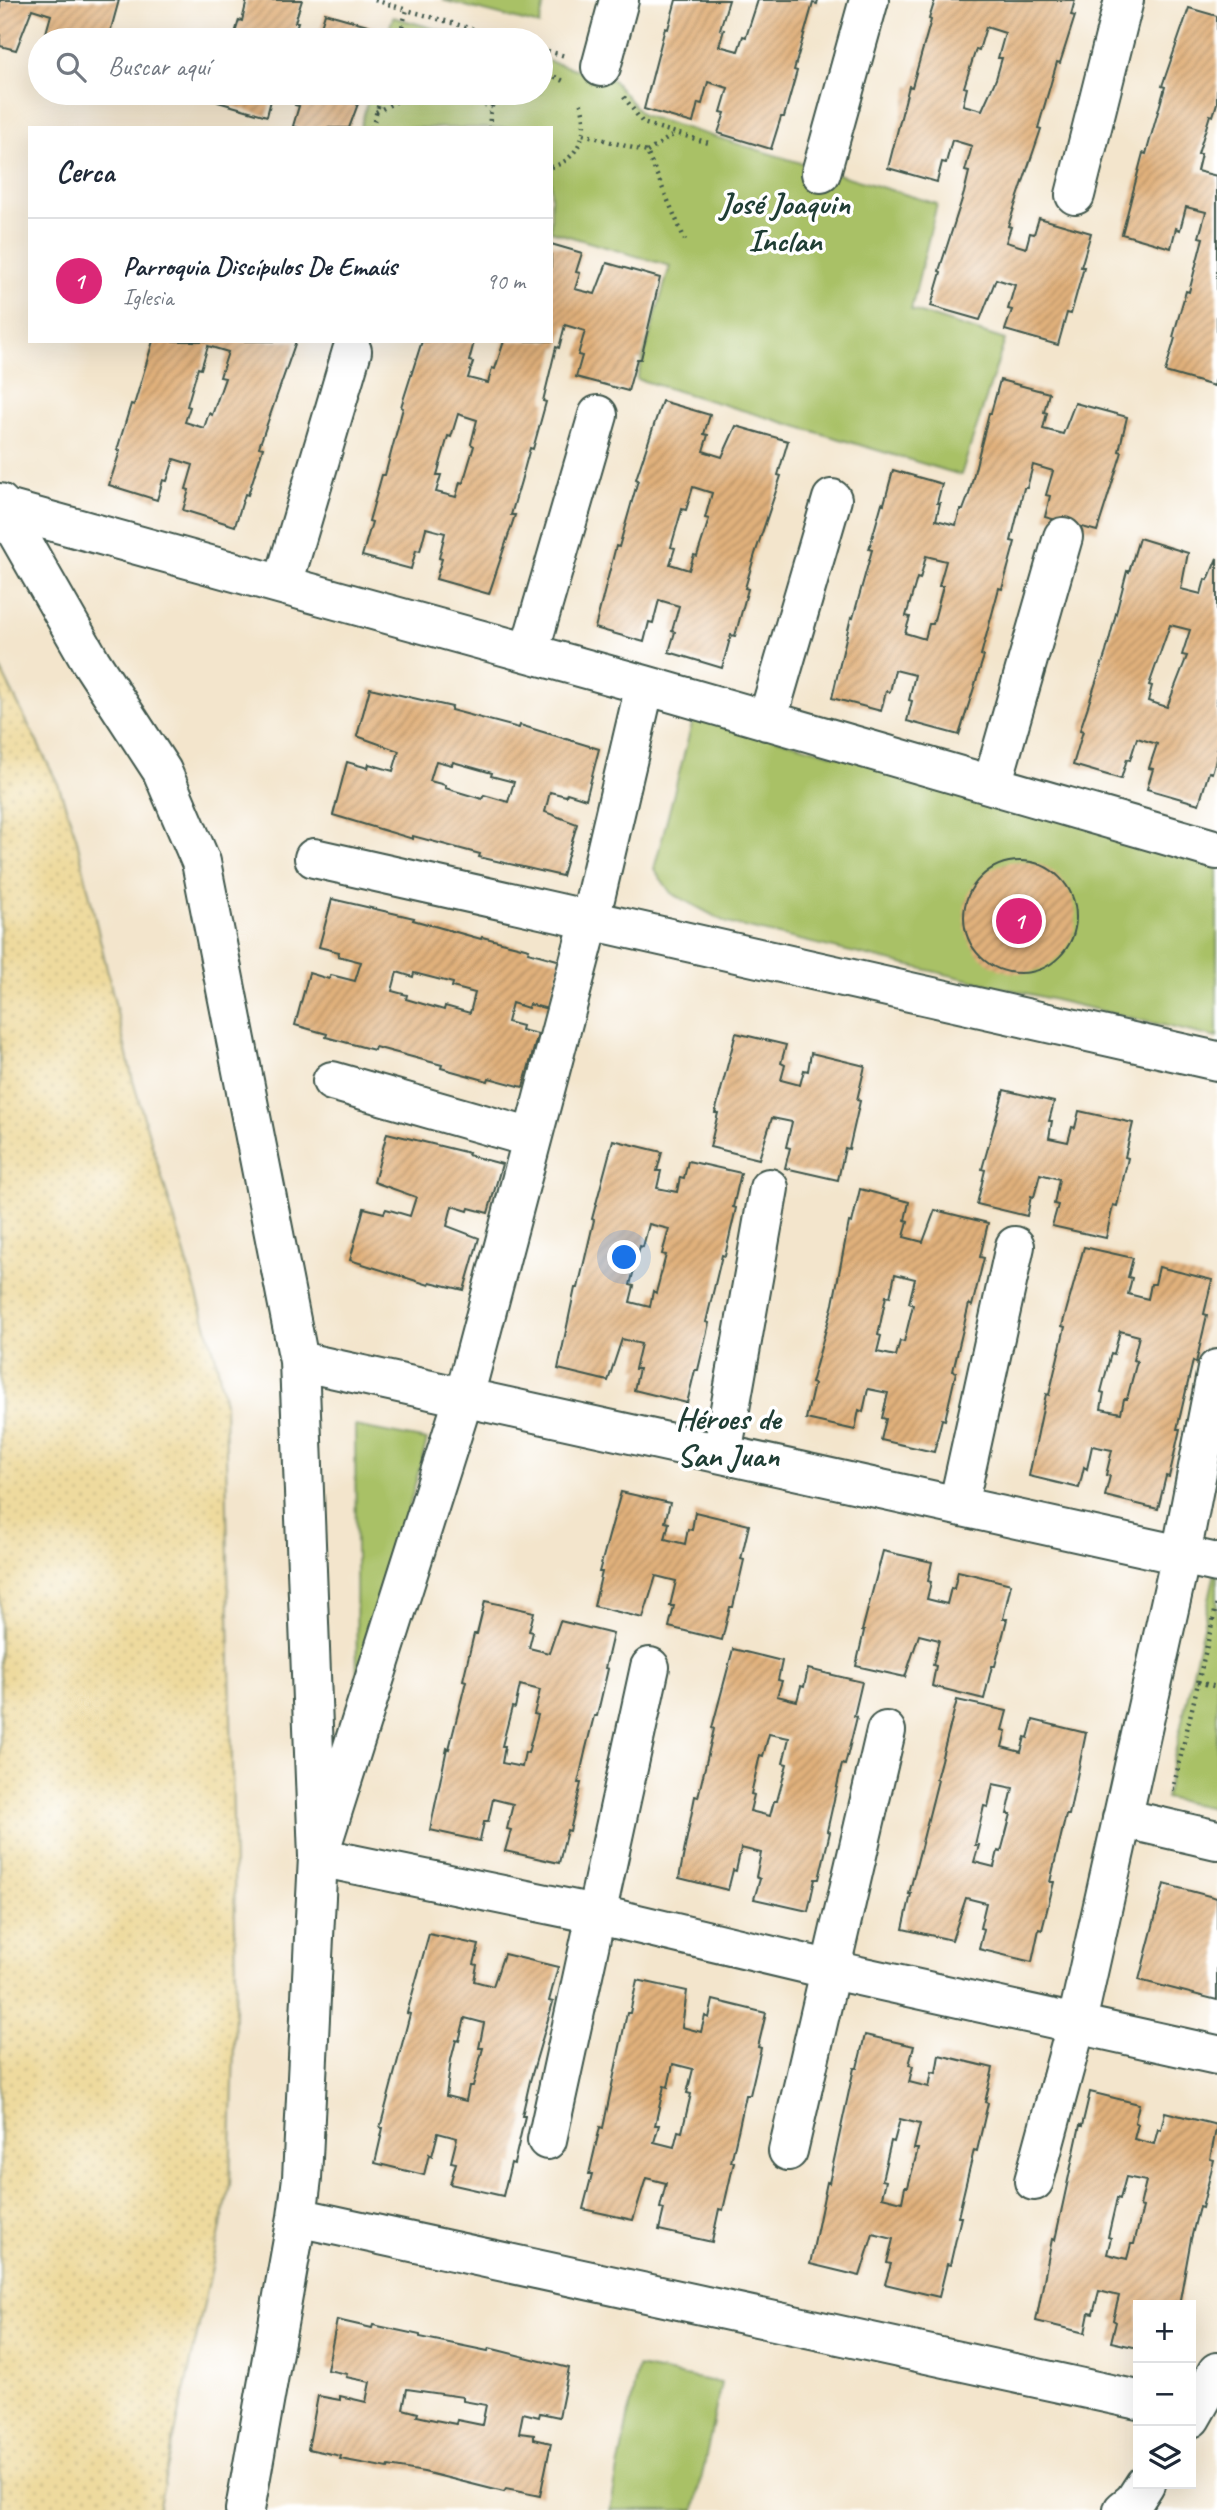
<!DOCTYPE html>
<html lang="es">
<meta charset="utf-8">
<style>
body{margin:0;font-family:Caveat,sans-serif;background:#f6f6f7;color:#1f2937}
.controls{position:absolute;right:21px;bottom:21px;display:grid;overflow:hidden;border-radius:0px;box-shadow:0 7px 28px #0002}
.controls button{width:63px;height:63px;display:grid;place-items:center;padding:0;border:0;border-bottom:2px solid #e0e1e3;background:#fff;color:#1f2937;font:35px sans-serif}
.you{position:absolute;left:625px;top:1258px;width:24px;height:24px;margin:-18px;border:5px solid #fff;border-radius:50%;background:#1a73e8;box-shadow:0 0 0 10px #1a73e833}
.badge{display:grid;place-items:center;width:46px;height:46px;border-radius:50%;background:#db2777;color:#fff;font-size:23px;font-weight:700}
.pin{position:absolute;translate:-50% -50%;border:4px solid #fff;box-shadow:0 2px 7px #0006}
.list{margin:0;padding:0;list-style:none}
h2{display:flex;justify-content:space-between;align-items:center;height:91px;margin:0;padding:0 28px;font-size:30px}
h2 small{font-size:23px;font-weight:400;color:#747a83}
.list li{display:grid;grid-template-columns:46px 1fr auto;gap:21px;align-items:center;box-sizing:border-box;height:126px;padding:0 28px;border-top:2px solid #e0e1e3}
.list b{display:block;font-size:26px;white-space:nowrap}
.list p{margin:0;font-size:23px;white-space:nowrap;color:#747a83}
.list em{font-size:23px;font-style:normal;color:#747a83}
.icon{flex:none;width:38px;height:38px;fill:none;stroke:currentColor;stroke-width:2;stroke-linecap:round;stroke-linejoin:round}
.map{position:relative;flex:none;width:1217px;height:2510px;overflow:hidden}
.search{position:absolute;background:#fff;box-shadow:0 7px 28px #0002;left:28px;top:28px;width:525px;height:77px;display:flex;align-items:center;gap:18px;box-sizing:border-box;padding:0 24px;border-radius:38px;color:#747a83;font-size:26px}
.panel{position:absolute;background:#fff;box-shadow:0 7px 28px #0002;left:28px;top:126px;width:525px;height:217px;border-radius:0px}
.map>svg:first-child{display:block}
</style>
<div class="map">
<svg width="1217" height="2510" viewBox="0 0 1217 2510">
<defs>
<pattern id="sand-dots" width="8" height="8" patternUnits="userSpaceOnUse" patternTransform="scale(1.75)"><rect width="8" height="8" fill="#eeda9e"/><path d="M2 2h.1M6 6h.1" fill="none" stroke="#ccbc89" stroke-width="1.8" stroke-linecap="round"/></pattern>
<pattern id="building-hatch" width="6" height="6" patternUnits="userSpaceOnUse" patternTransform="scale(1.75)"><rect width="6" height="6" fill="#e1b17c"/><path d="M-1 1l2-2M0 6l6-6M5 7l2-2" fill="none" stroke="#b69166"/></pattern>
</defs>
<rect width="100%" height="100%" fill="#fff"/>
<filter id="ink" filterUnits="userSpaceOnUse"><feTurbulence type="fractalNoise" baseFrequency=".0143" numOctaves="2"/><feDisplacementMap in="SourceGraphic" scale="14" xChannelSelector="R" yChannelSelector="G"/><feConvolveMatrix kernelMatrix="1 2 1 2 8 2 1 2 1" color-interpolation-filters="sRGB"/></filter>
<filter id="wash" filterUnits="userSpaceOnUse"><feTurbulence type="fractalNoise" baseFrequency=".00686" numOctaves="4" result="noise"/><feDisplacementMap in="SourceGraphic" scale="28" xChannelSelector="R" yChannelSelector="G"/><feGaussianBlur stdDeviation="1.57" result="paint"/><feColorMatrix in="noise" values="0 0 0 0 0 0 0 0 0 0 0 0 0 0 0 0 0 1.4 0 .05"/><feComposite in="paint" operator="in"/></filter>
<g filter="url(#wash)">
<rect width="100%" height="100%" fill="#f3e5cc"/>
<path fill="#a9c166" stroke="#647f4d" stroke-width="2" d="M442,0H545L539,25Z
M393,17L474,40H386Z
M541,59L613,80L642,115L937,204L911,310L1005,340L961,475L637,379L670,266L551,231V128H360L370,93H541Z
M696,717L1217,859V1038L727,923L671,893L654,869L693,720Z
M355,1426L427,1440L357,1701Z
M1215,1572H1217V1809L1165,1798Z
M638,2367L721,2383L695,2510H610Z"/>
<path fill="url(#sand-dots)" stroke="#868c69" stroke-width="2" d="M0,668L58,784L76,836L133,1081L216,1358L225,1404L236,1975L230,2186L158,2510H0Z"/>
<g id="blocks">
<path fill="url(#building-hatch)" fill-rule="evenodd" d="M0,0H119L108,40H44L51,15L32,9L16,50L0,46Z
M247,0H302L295,22H298L293,40H233L239,20L242,21Z
M676,0H729L720,29L724,30L719,46L738,51L743,36L746,37L758,0H818L817,4L813,3L794,70L797,71L784,117H781L771,149L718,133L725,113L721,112L728,88L708,82L702,104L698,103L693,123L644,109L665,28L668,29Z
M935,0H1075L1071,15L1075,16L1060,63L1057,62L1038,128L1041,129L1008,226L1011,227L1006,242L1026,248L1030,233L1034,234L1039,218L1091,233L1081,267H1084L1071,314L1067,313L1058,345L1005,330L1012,310L1008,309L1015,285L996,279L980,320L931,306L941,272L939,271L964,193L969,172L965,171L972,146L952,140L946,163L942,162L937,182L888,168L909,86L912,87L931,20L929,19ZM986,27L1005,33L998,58H1002L996,79L982,110L963,105L967,88L964,87L976,49L979,50Z
M1189,8L1217,16V103L1213,116L1210,115L1198,154H1201L1197,171L1217,176V374L1214,386L1165,372L1175,338L1173,337L1186,291L1189,292L1203,238L1199,237L1206,212L1186,207L1180,230L1176,228L1171,248L1122,234L1143,153L1146,154L1165,87L1162,86Z
M325,13L378,28L374,40H314L317,29L320,30Z
M221,93H277L276,97L272,96L267,116L218,102Z
M299,93H362L349,128H299L293,126L299,106L295,105Z
M551,244L582,253L576,272L580,273L575,289L595,294L607,263L660,278L641,359H637L628,391L576,377L582,356L578,355L585,331L565,325L559,348L556,347L543,401L546,402L533,449L530,448L521,481L511,515H515L489,594L436,579L442,559L439,558L445,533L426,528L420,551L416,550L411,569L362,556L372,522L369,521L382,475H385L403,408L401,407L422,341L474,342L469,361L473,362L468,378L488,383L492,368L495,369L504,341H551ZM458,414L477,420L471,444L474,446L463,483L460,482L456,497L436,492L441,475H437L448,436L451,437Z
M153,341H296L259,447L263,448L248,495L245,494L235,526L183,510L189,490L186,489L193,465L174,459L167,481L163,480L157,500L109,485L120,451L117,450L131,404L134,405ZM208,346L228,352L220,377L225,378L212,415L209,413L204,428L185,422L190,407L187,406L198,368L201,369Z
M1000,380L1049,393L1044,412L1047,413L1043,429L1063,434L1075,403L1127,417L1119,451L1122,452L1097,531L1045,517L1050,496L1046,495L1053,471L1033,465L1027,488H1024L1011,541L1015,542L1002,589L999,588L981,655L984,656L959,735L907,721L912,701L909,700L915,675L895,670L890,692L886,691L881,711L832,698L851,617L853,618L872,550L869,549L882,503L884,504L893,470L942,484L937,503H940L936,520L956,525L960,510H963L969,494L989,413H991ZM926,556L946,561L939,586H943L933,624H929L925,639L905,633L910,617L906,616L917,578L920,579Z
M662,401L710,415L704,434L708,435L703,451L722,457L736,426L788,441L778,475L781,476L755,554L745,588L748,589L735,636L731,635L722,668L669,652L675,632L672,631L679,606L659,600L653,623L649,622L644,642L595,628L616,546L619,547L638,480L636,479ZM693,487L712,493L705,518L709,519L697,556L694,555L689,570L670,564L675,548L671,547L682,509L686,510Z
M1139,538L1188,553L1181,589L1201,594L1205,579L1208,580L1217,558V756L1212,773L1209,772L1199,804L1147,789L1153,769L1149,768L1157,744L1137,738L1130,760L1127,759L1121,779L1073,765L1083,731L1080,730L1106,652L1127,571L1129,572ZM1170,625L1190,630L1182,655L1187,656L1167,707L1148,701L1152,686L1149,685Z
M370,688L452,707L451,710L519,728L520,725L599,749L586,799L567,793L566,796L550,792L545,812L577,824L562,876L479,857L480,854L413,836V839L333,815L347,762L368,768L369,764L393,771L399,751L357,736ZM436,761L452,765L453,762L492,773L491,776L514,782L508,802L484,795L482,799L445,788V785L430,781Z
M964 917a56 56 0 1 1 112 0a56 56 0 1 1-112 0Z
M332,899L414,918L413,920L481,939L482,937L529,949L528,952L561,961L548,1009L529,1004L528,1008L512,1003L507,1022L522,1026L521,1030L538,1034L523,1087L489,1078L488,1081L441,1068L442,1065L375,1047L374,1050L326,1037L327,1034L295,1025L309,973L329,979L331,975L355,981L361,962L338,956L339,952L319,947ZM397,972L413,977L414,973L453,983L452,987L475,993L470,1013L445,1006L444,1010L423,1004L406,999L407,995L392,991Z
M736,1033L786,1045L781,1063L785,1065L781,1080L800,1085L804,1070L808,1071L811,1053L865,1066L857,1100L860,1101L849,1149L845,1148L838,1180L785,1168L790,1148L786,1147L792,1122L772,1118L759,1159L710,1147L718,1113H715Z
M1004,1090L1054,1102L1049,1121H1052L1049,1138L1068,1142L1072,1127L1075,1128L1079,1111L1133,1123L1125,1157L1128,1158L1117,1206L1113,1205L1106,1238L1052,1226L1058,1205L1054,1204L1059,1179L1040,1174L1034,1197L1031,1196L1027,1216L977,1204L985,1170L982,1169Z
M387,1133L469,1153L468,1155L502,1164L488,1213L469,1208L468,1211L452,1206L447,1226L479,1238L464,1290L430,1282L429,1285L350,1260L364,1208L384,1213L386,1209L410,1216L416,1197L374,1182Z
M613,1140L662,1152L657,1171H661L657,1188L677,1192L680,1177L684,1178L688,1161L741,1173L733,1207L736,1208L725,1256L722,1255L706,1322L709,1323L698,1370H695L687,1403L634,1390L639,1369H635L641,1344L622,1339L608,1381L558,1369L575,1288H578L594,1220L592,1219ZM649,1224L669,1229L662,1254L666,1255L656,1293L653,1291L650,1307L630,1302L634,1286L630,1285L640,1246L643,1247Z
M860,1189L909,1202L905,1220L908,1221L904,1237L923,1242L935,1210L988,1223L980,1257L984,1258L972,1306L969,1304L953,1371L956,1372L945,1420L942,1419L934,1452L881,1440L886,1419L882,1418L888,1393L868,1389L863,1412L859,1410L855,1430L806,1419L814,1384L811,1383L833,1304L849,1222L852,1223ZM895,1274L915,1279L909,1303L913,1305L904,1342L900,1341L896,1356L877,1352L881,1336L878,1335L886,1296L890,1297Z
M1084,1247L1133,1258L1128,1277L1132,1278L1128,1294L1148,1299L1151,1284H1155L1159,1267L1212,1280L1204,1314L1207,1315L1196,1363L1193,1361L1177,1429H1180L1169,1477L1166,1476L1158,1509L1105,1496L1110,1476L1106,1475L1112,1450L1092,1446L1087,1469L1084,1467L1079,1488L1029,1476L1046,1394L1049,1395L1065,1327L1062,1326ZM1120,1331L1139,1336L1133,1360L1137,1361L1127,1399H1124L1121,1413L1101,1409L1104,1393L1101,1392L1111,1353L1114,1354Z
M621,1492L670,1503L665,1522L669,1523L665,1539L685,1544L688,1529L692,1530L695,1512L749,1525L741,1559L744,1560L733,1607H730L722,1640L669,1627L674,1606H670L676,1581L656,1576L643,1618L594,1606L602,1572H599Z
M883,1551L932,1562L928,1581L931,1582L927,1599L947,1604L951,1588L954,1589L958,1571L1011,1584L1003,1619H1007L995,1666H992L984,1699L932,1686L936,1666L933,1665L939,1640L919,1635L905,1677L856,1666L864,1631H862Z
M485,1601L534,1612L529,1631L533,1632L529,1648L549,1653L560,1621L613,1634L605,1668L608,1669L597,1716H594L586,1748L578,1783H581L570,1831L567,1830L559,1863L505,1851L511,1830L507,1829L513,1804L493,1799L488,1822H484L480,1841L430,1830L447,1748L449,1749L466,1681L463,1680L474,1634H477ZM520,1685L540,1690L534,1714L538,1715L528,1753L525,1752L522,1767L502,1763L505,1746H502L512,1707L515,1708Z
M733,1649L782,1661L778,1680L782,1681L777,1696L797,1701L801,1686L804,1687L808,1669L862,1682L854,1716L857,1717L845,1765L842,1764L827,1831L830,1832L819,1879H815L808,1911L754,1899L760,1879L756,1877L761,1853L741,1848L736,1871L733,1870L728,1890L679,1878L695,1796L698,1797L714,1729L712,1728ZM769,1734L789,1738L783,1763L787,1764L777,1801H774L770,1816L750,1811L754,1795L751,1794L760,1755L763,1756Z
M957,1700L1007,1711L1002,1730L1006,1731L1002,1747L1021,1752L1025,1737L1028,1738L1033,1720L1086,1733L1069,1815H1066L1050,1882H1054L1042,1930L1039,1929L1032,1962L979,1949L984,1929L980,1928L986,1903L966,1898L952,1940L903,1929L911,1894H909L938,1780L936,1779ZM993,1784L1013,1788L1007,1814H1011L1001,1852L998,1851L994,1867L974,1862L979,1845H975L984,1806L988,1807Z
M1164,1884L1217,1898V2000L1139,1980Z
M429,1934L479,1945L474,1964L477,1965L474,1981L493,1986L504,1954L558,1967L549,2001L553,2002L530,2081L522,2116H525L514,2164L511,2163L503,2196L450,2184L456,2163L451,2162L457,2138L438,2133L432,2156L429,2154L424,2175L375,2163L383,2128H380L410,2014L407,2013ZM465,2018L484,2023L479,2048H483L473,2086H469L466,2101L446,2096L451,2060L456,2040L459,2041Z
M637,1980L687,1991L682,2027L701,2032L705,2016L709,2018L713,2000L766,2013L758,2047L761,2048L750,2095H746L739,2127L731,2162H734L723,2210L719,2209L712,2242L659,2230L664,2209L660,2208L666,2183L646,2178L633,2220L583,2209L592,2174H589L600,2127L603,2128L627,2013H630ZM673,2064L693,2069L687,2093L691,2094L682,2132L678,2131L674,2147L654,2142L659,2125H655L664,2086L668,2087Z
M865,2035L914,2046L909,2065L913,2066L909,2082L929,2087L932,2072L936,2073L939,2055L993,2068L985,2102L988,2103L977,2151L974,2150L966,2183L958,2217H961L950,2265L947,2264L939,2297L885,2284L891,2264L887,2263L893,2239L873,2234L860,2276L810,2264L827,2182L829,2183L854,2068H857ZM900,2119L920,2124L914,2149H918L908,2187H905L902,2202L882,2197L886,2181L882,2180L891,2141L894,2142Z
M1090,2092L1139,2104L1135,2122L1138,2124L1134,2139L1154,2144L1158,2129L1161,2130L1165,2112L1217,2125L1210,2159L1214,2160L1202,2208L1199,2207L1191,2239L1179,2305H1138V2348L1111,2342L1116,2322L1113,2320L1119,2296L1099,2291L1093,2314L1089,2313L1085,2333L1036,2321L1052,2239L1055,2240L1080,2125L1082,2126ZM1126,2177L1146,2181L1140,2206L1143,2207L1134,2244H1131L1127,2259L1107,2254L1111,2238L1108,2237L1117,2198L1120,2199Z
M337,2320L372,2328L373,2325L420,2335V2337L488,2351L489,2348L569,2368L559,2417L540,2413L539,2417L523,2413L519,2433L534,2435V2439L551,2443L540,2496L506,2489L504,2492L424,2472L389,2466L388,2468L340,2459L341,2456L308,2449L318,2396L340,2400V2396L366,2402L370,2382L346,2377L347,2374L327,2370ZM407,2389L463,2397V2401L486,2405L482,2425L457,2420L456,2424L435,2420L417,2416L418,2413L403,2409Z"/>
</g>
</g>
<g filter="url(#ink)">
<use href="#blocks" fill-opacity="0" stroke="#3f564b" stroke-width="2"/>
<g fill="none" stroke-linecap="round" stroke-linejoin="round">
<defs>
<path id="minor" d="M601,67L619,0
M821,173L869,0
M1075,195L1124,0
M0,503L91,662L162,771L201,862L299,1361L318,1857L595,1914L832,1970L1217,2055
M3,508L645,685L1217,850
M283,584L352,351
M529,653L598,415
M767,721L832,499
M992,785L1063,537
M314,858L1217,1061
M332,1081L532,1138
M299,1361L1217,1563
M722,1454L769,1188
M958,1506L1015,1246
M1122,1818L1217,1840
M547,2140L650,1667
M788,2151L886,1731
M1034,2181L1077,2022L1181,1555L1217,1369
M297,2217L1138,2400
M1191,2418L1217,2372
M245,2510L297,2217L302,2178L318,1857L464,1397L590,920L645,685
M1123,2510L1134,2501L1145,2484"/>
</defs>
<use href="#minor" stroke="#3f564b" stroke-width="42"/>
<path stroke="#3f564b" stroke-width="4.5" stroke-dasharray="2 5" stroke-linecap="butt" d="M375,0L407,10
M398,40L407,10L511,40
M541,49L565,56
M541,74L551,75L566,82
M444,93L492,107
M624,97L643,123L712,144
M376,112L413,93
M372,128L382,93
M490,128C489,114 491,104 499,93
M583,134L647,152L685,240
M647,152L676,133
M551,167C581,160 591,125 579,100
M1198,1682L1217,1687
M1175,1789H1173L1217,1603"/>
<use href="#minor" stroke="#fff" stroke-width="38"/>
</g>
</g>
<g text-anchor="middle" stroke-width="7" stroke-linejoin="round" paint-order="stroke">
<g font-size="32" font-weight="bold" fill="#1f3d34" stroke="#fff">
<text x="785" y="214">José Joaquin<tspan x="785" dy="37">Inclan</tspan></text>
<text x="728" y="1429">Héroes de<tspan x="728" dy="37">San Juan</tspan></text>
</g>
</g>
</svg>
<div class="controls">
<button>+</button>
<button>−</button>
<button><svg class="icon" aria-label="layers" viewBox="0 0 24 24"><path d="M12 4l9 5-9 5-9-5zM3 14l9 5 9-5"/></svg></button>
</div>
<div class="you"></div>
<div class="pin badge" style="left:1019px;top:921px">1</div>
<div class="search"><svg class="icon" aria-label="search" viewBox="0 0 24 24"><circle cx="10" cy="10" r="6"/><path d="M15 15l6 6"/></svg>Buscar aquí</div>
<section class="panel">
<h2>Cerca<small></small></h2>
<ul class="list">
<li><span class="badge">1</span><div><b>Parroquia Discípulos De Emaús</b><p>Iglesia</p></div><em>90 m</em></li>
</ul>
</section>
</div>
